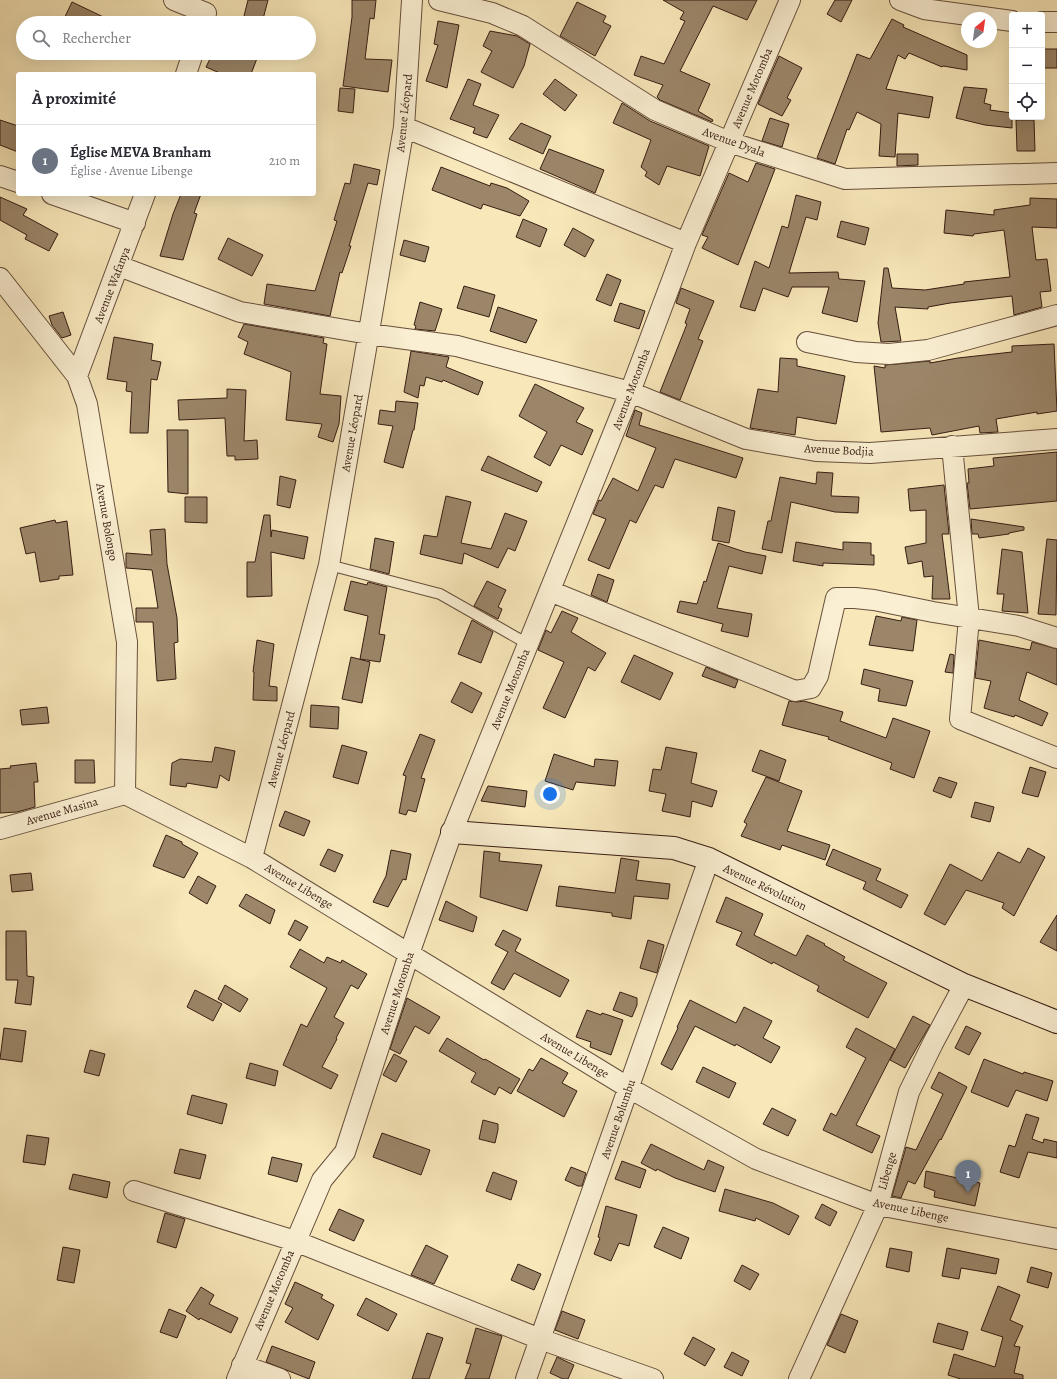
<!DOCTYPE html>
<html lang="fr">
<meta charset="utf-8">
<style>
body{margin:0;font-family:Alegreya,serif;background:#f2f2f3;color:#2b2b33}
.controls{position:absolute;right:12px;top:12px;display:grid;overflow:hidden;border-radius:4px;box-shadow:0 4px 16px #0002}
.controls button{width:36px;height:36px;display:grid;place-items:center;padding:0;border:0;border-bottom:1px solid #e1e1e2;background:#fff;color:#2b2b33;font:20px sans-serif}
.compass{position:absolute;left:961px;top:12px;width:36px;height:36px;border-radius:50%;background:#fff;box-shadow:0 4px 16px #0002;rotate:29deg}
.you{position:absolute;left:550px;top:794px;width:14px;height:14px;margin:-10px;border:3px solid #fff;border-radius:50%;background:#1a73e8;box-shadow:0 0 0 6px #1a73e833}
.badge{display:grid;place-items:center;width:26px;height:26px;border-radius:50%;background:#0b8043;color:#fff;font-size:13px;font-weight:700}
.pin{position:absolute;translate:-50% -33px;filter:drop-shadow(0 1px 2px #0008)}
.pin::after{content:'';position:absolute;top:21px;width:14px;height:12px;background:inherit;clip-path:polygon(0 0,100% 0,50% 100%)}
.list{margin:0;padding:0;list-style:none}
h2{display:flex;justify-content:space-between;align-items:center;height:52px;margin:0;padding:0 16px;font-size:17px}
h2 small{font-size:13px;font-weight:400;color:#7c7c81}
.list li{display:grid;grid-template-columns:26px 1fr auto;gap:12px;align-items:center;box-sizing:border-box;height:72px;padding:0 16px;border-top:1px solid #e1e1e2}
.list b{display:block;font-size:15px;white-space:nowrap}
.list p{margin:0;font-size:13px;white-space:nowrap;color:#7c7c81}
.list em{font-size:13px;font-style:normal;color:#7c7c81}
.icon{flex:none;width:22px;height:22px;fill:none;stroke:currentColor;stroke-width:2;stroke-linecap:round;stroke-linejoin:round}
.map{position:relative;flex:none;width:1057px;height:1379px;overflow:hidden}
.search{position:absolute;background:#fff;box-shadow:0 4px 16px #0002;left:16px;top:16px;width:300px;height:44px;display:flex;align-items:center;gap:10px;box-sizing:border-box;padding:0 14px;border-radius:22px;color:#7c7c81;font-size:15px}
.panel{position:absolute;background:#fff;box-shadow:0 4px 16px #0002;left:16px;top:72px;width:300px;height:124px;border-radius:4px}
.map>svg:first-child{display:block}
</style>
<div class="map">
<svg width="1057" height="1379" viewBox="0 0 1057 1379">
<rect width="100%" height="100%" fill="#f7e7b9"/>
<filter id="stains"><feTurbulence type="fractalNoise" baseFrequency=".005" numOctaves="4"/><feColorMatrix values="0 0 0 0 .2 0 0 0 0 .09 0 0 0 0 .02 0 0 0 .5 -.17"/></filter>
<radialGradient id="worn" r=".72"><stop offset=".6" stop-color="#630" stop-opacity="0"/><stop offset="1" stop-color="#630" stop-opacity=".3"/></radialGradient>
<path fill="#9b8669" stroke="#371c12" d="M248,0H268L262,23H253L243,20Z
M352,0H376L374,19L370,18L365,59L392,60L388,92L343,86L352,17Z
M663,0H757L747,20L713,6L680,71L710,84L698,111L713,120L712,122L660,100L657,97L663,85L634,75L641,56L664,64L685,21L680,19L684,12Z
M835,0H852L841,22L827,14Z
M72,2L116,23H62Z
M577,2L606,16L603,22L611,26L595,56L560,36Z
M892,19L904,25L903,27L967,55V70L943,66L942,67L909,53L905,59L898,55L886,89L933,97L929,118L898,113L895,157L879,156L881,124L857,112L849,130L847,129L835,164L817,158L857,54L870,59Z
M438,21L459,25L447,88L426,81L438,45L434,44Z
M490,31L517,36L530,44L524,66L513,88L481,72L492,51L483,46Z
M1042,49H1057V68H1042Z
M213,53H259L251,74H222L206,67Z
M779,56L802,68L787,98L791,100L782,116L758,104Z
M468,79L481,84L473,105L499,115L487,138L473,133L475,128L450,119Z
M555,79L577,95L565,111L543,94Z
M964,87L987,89L984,103L991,105L990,110L1012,113V128L985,125L956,118Z
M340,88L355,89L353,113L338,111Z
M622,103L650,121L709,146L700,176L667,166L659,185L645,176L647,172L641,167L651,140L613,123Z
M770,118L789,124L782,147L762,141Z
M0,120L18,126V152L0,145Z
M1016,120H1034L1035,151H1017Z
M521,123L551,136L543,154L509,139Z
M549,149L604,170L595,193L540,169Z
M897,154H918V165L897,166Z
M756,163L775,169L738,265L702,248L708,237L702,235L729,173L748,182Z
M354,164L380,170L377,185L368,183L349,246H351L342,273L340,272L330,316L264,304L267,284L315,291L337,221L334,220L345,183L350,184Z
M441,167L490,186L491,183L507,188L529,201L520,216L483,204L481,209L432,190Z
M181,194H201L194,213L197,214L183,260L160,256L173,214Z
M796,195L821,202L817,220L806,217L789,273L838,272L839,279L865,281L857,322L822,313L829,287H792L788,297L763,288L755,311L740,307L755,261L769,268L782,226L788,228Z
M0,197L27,209L23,215L58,234L49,251L25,239L27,235L0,220Z
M1030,198L1057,199V228L1032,227L1036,260L1047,259L1051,291L1040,292L1042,307L1014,315L1012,296L950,303L928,307V309L895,307L901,341L881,342L878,323L884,268H888L892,288L925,290L964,284V282L1010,277L1004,230L974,234L973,236L944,233L946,210L994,215V210L1030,205Z
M523,219L547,229L540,247L516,237Z
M841,221L869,228L865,245L837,237Z
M573,228L594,240L585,257L564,245Z
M228,238L263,255L252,276L218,259Z
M404,240L429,247L425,262L400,255Z
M607,274L621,280L611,306L596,300Z
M464,286L495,295L489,317L457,308Z
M681,288L714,301L698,339L703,341L680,400L660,392L687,324L685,323L690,309L676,303Z
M420,302L442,309L435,331L415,329L416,326L414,325Z
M620,303L645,311L639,329L614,321Z
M498,307L537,320L526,343L490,331Z
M63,312L71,335L62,338L52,325L49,316Z
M244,324L324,338L323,343L327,344L320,394L341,396L339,424L333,442L318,437L322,424L286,420L291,372L244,354L248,342L238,337Z
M114,337L153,344L151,360L161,362L157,380L151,379L148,433H130L132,392L126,391L127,382L107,379Z
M1054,344L1057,411L1037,414V412L996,419L998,432L980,433L979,426L932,435L930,428L881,432L874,366L885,368V365L930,361V363L958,358L1012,352V346Z
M411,351L449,357L446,367L483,382L478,395L443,380L442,382L426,377L424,386L420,385L418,398L404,392Z
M780,358L797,359V366L845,376L836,424L797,417L795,435L750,428L758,389L778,392Z
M535,384L584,408L576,422L593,430L582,455L561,445L550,466L534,457L547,432L519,416Z
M227,389L246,390L244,441L257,440L258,459L235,460V456H227L225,418L179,420L178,400L227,398Z
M396,401L418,403L414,430H413L403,468L384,462L393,426L378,424L380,410L395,412Z
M635,410L642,413L639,425L743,458L736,478L675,459L663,488L655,485L636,523L630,520L609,569L588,560L606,519L593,514L599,500L601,501L613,478L638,491L656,448L626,436Z
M167,430H188V494L168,492Z
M1057,452V501L970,509L967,483H969L968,469L994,466L993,458Z
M488,456L542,482L537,492L481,470Z
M817,472L833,473L831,496L859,497L858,513L835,512L791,502L782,553L762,549L768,521H771L780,477L816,484Z
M280,476L296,480L290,508L277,505Z
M944,485L949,534H942L950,599H932L933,576L924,577L922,561L908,564L905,547L926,543V510L910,511L908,489Z
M446,496L471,502L461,543L491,549L505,513L527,521L515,551L508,548L498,568L464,553L462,564L420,554L424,535L437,537Z
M185,497H207V523L185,522Z
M718,507L735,511L729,543L712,540Z
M264,515H270L271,537L272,530L308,537L304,559L271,552L272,596L247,597V562H255Z
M971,519L1024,527V530L1009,533V534L979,538L978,534H972Z
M55,520L56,523L67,521L73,575L59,576V579L40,582L35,552L26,554L20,528Z
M165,529L167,564L177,618L178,642L174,643L176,679L157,681L153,622H136V608H158L152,570L126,568V553L152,555L150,530Z
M375,538L394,542L389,574L370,569Z
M1047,539L1057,540L1056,615L1038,614Z
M796,542L843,550V542L871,543V555H874V565L823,563V566L793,561Z
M718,543L745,552L766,556L762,574L729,566L717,608L752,614L748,637L721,631L723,624L677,612L680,601L697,604L704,581L706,582Z
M1002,549L1022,552L1028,613L1002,611L1004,594H997Z
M598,574L614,580L607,602L591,595Z
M351,581L367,585L368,582L387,587L379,634L385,635L380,662L360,659L368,616L344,610Z
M487,581L506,590L498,607L502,609L498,619L474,606Z
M562,611L578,618L571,632L606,653L595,671L588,667L565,718L543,708L564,662L538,650L546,630L551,633Z
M876,616L901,621L902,617L917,620L913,651L869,645Z
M472,620L493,632L481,663L458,654Z
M257,640L274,644L269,686L277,687V701L253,700L254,672H253Z
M979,640L1030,650L1032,642L1057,649V685L1027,672L1019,700L1048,713L1042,726L1015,715L1014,717L984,708L991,681L975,678Z
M950,654L954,655L953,673L945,672Z
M634,655L673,673L660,700L621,682Z
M351,657L370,662L362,703L342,699Z
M706,667L738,680L735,688L702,676Z
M864,669L913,681L906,706L878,701L880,689L861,684Z
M461,682L482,693L472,713L451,702Z
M789,701L797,702L804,701L843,712L840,721L886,738L893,718L930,731L914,778L890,769L892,763L828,739L829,737L782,725Z
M311,705L339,707L338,729L310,727Z
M47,707L49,723L22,725L20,710Z
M420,734L435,740L421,778L425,779L416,812L408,810L406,815L399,813L406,776L403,775Z
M342,745L367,752L358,784L333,777Z
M215,747L235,751L229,781L220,775L217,788L187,783L186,787L170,785L172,763L180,759L212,762Z
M666,747L697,753L691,783L717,791L712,807L692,801L690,817L662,811L666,794L649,791L653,769L661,770Z
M760,750L786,760L779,781L752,771Z
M554,754L594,767L595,759L618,761L615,786L576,782L573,790L545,781Z
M75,760H94L95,783H75Z
M36,763L38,782H34L35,807L17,812L0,813V769L11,768L10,766Z
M1030,767L1046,772L1038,797L1022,793Z
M766,777L802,791L787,831L830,845L825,860L782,845L780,850L741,836L747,824L744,822Z
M939,777L957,783L951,798L933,791Z
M488,786L527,791L525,807L481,801Z
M975,802L994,807L990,822L971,817Z
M285,811L310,821L304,836L279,826Z
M166,835L182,842V844L198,853L184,878L153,866Z
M1028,848L1045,857L1014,916L1002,908L1004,903L966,890L945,925L924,914L950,864L982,881L998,852L1020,863Z
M328,849L343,855L335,872L320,865Z
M833,849L881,869L876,880L908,895L901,908L863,889L866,882L826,865Z
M391,850L411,854L406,880L403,879L388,907L373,902L386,876Z
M484,851L500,853L499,861L542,865L527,911L480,897Z
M621,858L639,861L636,880L670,884L668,899L634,896L631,919L612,916V913L556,906L559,886L615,893Z
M31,873L33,890L12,892L10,875Z
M198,876L216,886L207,904L189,893Z
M246,894L275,910L270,924L239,906Z
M726,897L763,914L754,935L796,956L807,935L825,944L824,945L845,957L843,960L887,983L868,1018L817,991L819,986L773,962L772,964L736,945L742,932L716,922Z
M446,901L477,917L473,932L439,920Z
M1057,915V951L1040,942Z
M295,920L308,927L300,941L288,934Z
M503,930L521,939L515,951L569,980L560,997L514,973L504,990L491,983L508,952L495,945Z
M6,931H26L27,976L34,977L31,1005L15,1003L18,980H6Z
M648,940L664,945L657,973L640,968Z
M300,949L324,963L327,957L341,963L342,960L367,974L358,989L351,985L334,1017L344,1023L336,1038L337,1039L322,1067L338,1075L331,1089L283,1065L301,1024L307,1027L327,988L290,967Z
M225,985L248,999L240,1012L218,999Z
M195,990L222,1004L213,1021L187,1007Z
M620,992L637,998V1005L632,1017L613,1010Z
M407,998L440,1017L429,1034L415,1026L400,1054L390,1049Z
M690,1000L736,1023L744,1007L772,1021L763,1038L780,1047L771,1063L736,1044L735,1046L695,1026L672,1070L661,1064L678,1028L677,1027Z
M587,1010L601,1015L602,1013L623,1020L611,1055L590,1047L591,1042L576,1037Z
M913,1016L930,1025L905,1068L890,1060Z
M966,1026L981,1033L969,1055L955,1048Z
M4,1028L26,1031L22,1062L0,1059Z
M856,1028L895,1049L856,1125L880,1136L872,1153L823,1130L831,1113L836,1116L866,1058L846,1047Z
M447,1038L484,1060L485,1059L520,1079L511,1094L499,1087L495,1095L471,1082L476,1073L439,1051Z
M90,1050L105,1054L99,1076L84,1072Z
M394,1054L407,1061L396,1082L383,1075Z
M541,1058L568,1073L562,1083L577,1091L564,1117L517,1091L529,1069L533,1071Z
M984,1059L1023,1074L1024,1072L1053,1081L1047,1101L1016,1090L1008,1107L971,1092Z
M250,1063L278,1071L275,1086L246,1078Z
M703,1067L736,1083L729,1098L696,1082Z
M939,1072L967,1087L941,1140L940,1139L915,1184L908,1181L901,1198L892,1196L906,1147L916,1150L943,1094L931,1088Z
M192,1095L227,1104L222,1124L187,1114Z
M772,1108L796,1120L788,1136L763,1124Z
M1026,1114L1039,1118L1032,1139L1043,1143L1044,1139L1057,1142V1158L1028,1152L1019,1178L1000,1172L1009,1145L1015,1147Z
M483,1120L498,1124V1130L495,1143L479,1139Z
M382,1133L430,1150L421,1175L373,1157Z
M27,1135L49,1138L45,1165L23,1162Z
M651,1144L704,1170L708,1160L724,1167L715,1192L675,1178L657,1169L656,1171L641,1163Z
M180,1149L206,1155L200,1179L174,1173Z
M272,1157L302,1164L297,1182L268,1174Z
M622,1161L646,1170L640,1188L615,1179Z
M571,1167L586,1173L582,1186H578L565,1180Z
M926,1171L980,1183L975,1206L934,1197L935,1191L924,1187Z
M493,1172L517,1181L511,1200L486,1191Z
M73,1174L110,1182L107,1198L69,1189Z
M725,1189L773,1203L799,1216L789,1235L756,1218L755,1221L719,1211Z
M822,1204L837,1212L830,1226L815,1218Z
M606,1206L637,1215L629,1246L619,1243L611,1261L594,1254L600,1238L598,1237Z
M339,1209L364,1220L354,1241L329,1230Z
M165,1213L185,1219L176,1248L157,1242Z
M663,1227L689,1238L681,1259L654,1247Z
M426,1245L448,1256L434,1284L411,1275Z
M63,1247L80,1250L74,1283L57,1280Z
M890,1248L912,1252L909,1272L886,1267Z
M947,1248L999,1259L996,1274L961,1268L959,1279L942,1276Z
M518,1264L541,1274L534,1290L511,1280Z
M742,1265L759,1274L750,1290L734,1281Z
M1031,1267L1052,1273L1048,1288L1027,1282Z
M295,1282L323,1295L321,1298L334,1305L318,1340L285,1322L293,1308L285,1304Z
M998,1286L1020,1295L1010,1320L1023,1326L1014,1346L1020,1347L1014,1373L1023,1375V1379H961L948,1375L954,1354L995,1367L1003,1337L981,1330Z
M201,1287L214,1295L209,1304L238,1318L231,1333L200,1318L199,1320L186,1311Z
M366,1298L397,1314L388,1331L357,1315Z
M169,1309L186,1316L177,1338L160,1332Z
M562,1311L585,1320L578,1339L555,1330Z
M841,1314L858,1321L845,1353L827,1345Z
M938,1323L968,1332L963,1350L933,1342Z
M476,1328L502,1336L489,1379H465L471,1364L466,1363Z
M427,1333L443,1338L429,1379H412Z
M693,1337L715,1349L705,1366L684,1354Z
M272,1346L315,1362L309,1379L266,1362Z
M732,1352L749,1361L742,1376L724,1367Z
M557,1357L574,1365L568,1379H563L550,1373Z"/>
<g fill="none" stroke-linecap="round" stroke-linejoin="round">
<defs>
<path id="lane" d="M329,565L440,594L528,644"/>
<path id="street" d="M174,0L206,13
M439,0L492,13L523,26L655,110L729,142L845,179L1057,173
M900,0L924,9L1012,21
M1042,22H1057
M186,74L193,53
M404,127L686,243
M0,176L18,182
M52,194L135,223
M119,266L240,312L369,334L457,346L630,392L746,439L816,451L870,453L1057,439
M0,278L77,376L87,404L127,642L125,794
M807,342L856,352L889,354L928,350L1057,315
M77,376L145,194
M952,446L969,618L960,719L1057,758
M550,591L795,691L811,688L818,676L836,598H855L874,600L933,612L1019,626L1057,638
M125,794L252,858L629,1088L756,1159L878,1205L1057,1239
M0,829L125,794
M252,858L329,565L404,127L412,0
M134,1191L295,1241L540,1339L653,1379
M242,1365L280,1379
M237,1379L322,1180L345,1152L409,954L452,832L630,392L686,243L790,0
M526,1379L709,859
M799,1379L878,1205L909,1092L933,1043L964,985"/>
<path id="secondary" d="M452,832L674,848L709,859L964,985L1057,1022"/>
</defs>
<use href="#lane" stroke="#674f3c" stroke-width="12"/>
<use href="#street" stroke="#674f3c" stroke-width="22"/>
<use href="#secondary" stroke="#371c12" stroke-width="24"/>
<use href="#lane" stroke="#faefd2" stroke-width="10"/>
<use href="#street" stroke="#faefd2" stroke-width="20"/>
<use href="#secondary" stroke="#faefd2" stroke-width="22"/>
</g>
<g text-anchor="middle" stroke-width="3" stroke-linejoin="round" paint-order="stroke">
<g font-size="12" fill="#371c12" stroke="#faefd2">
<text transform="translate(752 88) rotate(-67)" y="4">Avenue Motomba</text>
<text transform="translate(404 113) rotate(-84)" y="4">Avenue Léopard</text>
<text transform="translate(734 142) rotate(20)" y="4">Avenue Dyala</text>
<text transform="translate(112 285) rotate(-69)" y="4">Avenue Wafanya</text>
<text transform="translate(631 389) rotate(-69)" y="4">Avenue Motomba</text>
<text transform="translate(352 433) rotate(-80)" y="4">Avenue Léopard</text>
<text transform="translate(839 450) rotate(3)" y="4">Avenue Bodjia</text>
<text transform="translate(107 522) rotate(80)" y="4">Avenue Bolongo</text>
<text transform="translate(510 689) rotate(-68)" y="4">Avenue Motomba</text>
<text transform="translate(281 749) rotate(-75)" y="4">Avenue Léopard</text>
<text transform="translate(62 811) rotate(-16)" y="4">Avenue Masina</text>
<text transform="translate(299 886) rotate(31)" y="4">Avenue Libenge</text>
<text transform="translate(765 887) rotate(26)" y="4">Avenue Révolution</text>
<text transform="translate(397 993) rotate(-72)" y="4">Avenue Motomba</text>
<text transform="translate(575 1055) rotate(31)" y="4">Avenue Libenge</text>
<text transform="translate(618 1119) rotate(-71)" y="4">Avenue Bolumbu</text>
<text transform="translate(887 1171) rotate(-74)" y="4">Libenge</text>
<text transform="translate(911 1210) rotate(12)" y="4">Avenue Libenge</text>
<text transform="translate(274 1290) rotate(-67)" y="4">Avenue Motomba</text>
</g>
</g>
<rect width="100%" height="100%" filter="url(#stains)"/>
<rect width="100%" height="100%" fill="url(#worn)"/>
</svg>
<div class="controls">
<button>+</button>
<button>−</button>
<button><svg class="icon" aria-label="locate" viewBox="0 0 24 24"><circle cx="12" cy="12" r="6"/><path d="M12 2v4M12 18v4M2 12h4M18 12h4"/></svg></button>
</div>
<svg class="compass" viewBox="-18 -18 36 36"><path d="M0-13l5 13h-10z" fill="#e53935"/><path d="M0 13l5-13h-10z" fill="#7c7c81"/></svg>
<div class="you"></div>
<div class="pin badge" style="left:968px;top:1193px;background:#6b7280">1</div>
<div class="search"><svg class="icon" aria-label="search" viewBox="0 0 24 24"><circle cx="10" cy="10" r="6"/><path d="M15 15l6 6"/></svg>Rechercher</div>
<section class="panel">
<h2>À proximité<small></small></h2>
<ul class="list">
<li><span class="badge" style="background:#6b7280">1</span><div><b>Église MEVA Branham</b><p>Église · Avenue Libenge</p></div><em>210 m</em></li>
</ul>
</section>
</div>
